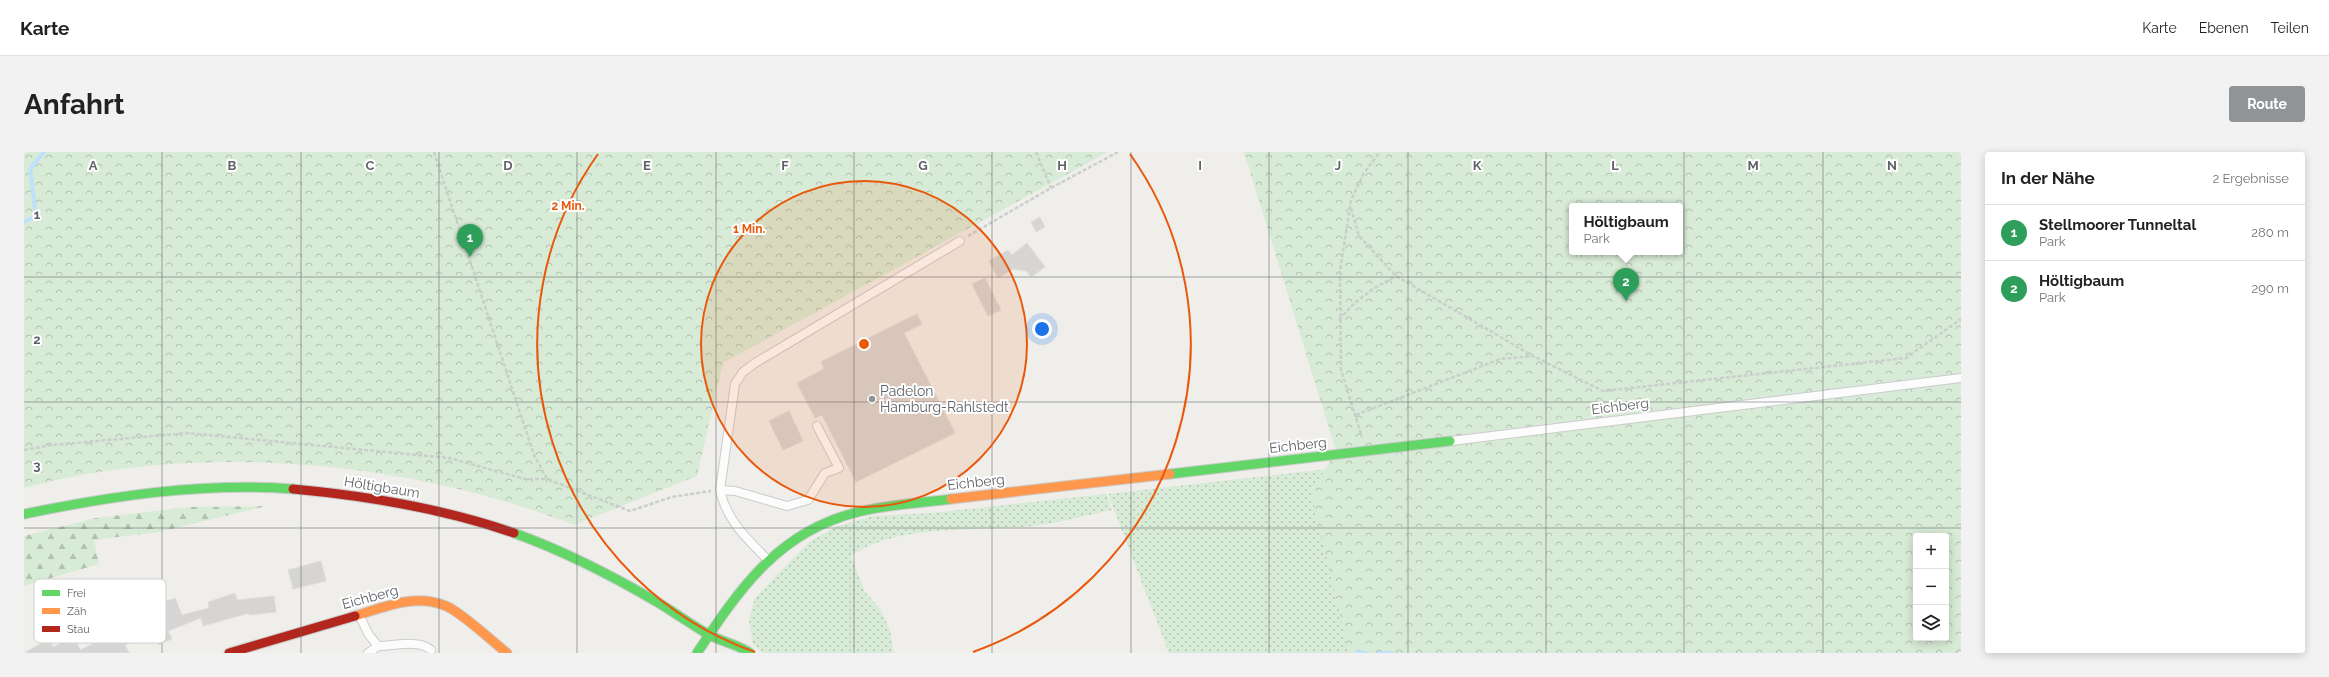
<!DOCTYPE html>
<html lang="de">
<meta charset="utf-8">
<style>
body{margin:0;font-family:Raleway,sans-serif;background:#f2f2f2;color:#222}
.controls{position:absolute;right:12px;bottom:12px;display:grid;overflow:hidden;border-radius:4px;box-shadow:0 2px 10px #0003}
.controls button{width:36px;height:36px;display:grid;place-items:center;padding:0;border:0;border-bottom:1px solid #e0e0e0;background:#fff;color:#222;font:20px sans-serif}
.you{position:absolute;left:1018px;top:177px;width:14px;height:14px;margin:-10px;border:3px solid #fff;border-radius:50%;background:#1a73e8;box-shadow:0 0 0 6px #1a73e833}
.badge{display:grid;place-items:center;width:26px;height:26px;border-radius:50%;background:#919496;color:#fff;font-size:13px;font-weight:700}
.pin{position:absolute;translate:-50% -33px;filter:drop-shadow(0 1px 2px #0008)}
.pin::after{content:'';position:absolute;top:21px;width:14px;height:12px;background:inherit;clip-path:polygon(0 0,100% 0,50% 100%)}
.popup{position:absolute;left:1545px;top:51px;width:114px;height:52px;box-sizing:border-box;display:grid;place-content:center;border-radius:4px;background:#fff;filter:drop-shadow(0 1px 3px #0005);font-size:13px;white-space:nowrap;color:#767676}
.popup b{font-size:15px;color:#222}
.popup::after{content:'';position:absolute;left:50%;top:100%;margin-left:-8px;border:8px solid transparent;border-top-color:#fff}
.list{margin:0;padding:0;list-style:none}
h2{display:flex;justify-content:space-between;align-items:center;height:52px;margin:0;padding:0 16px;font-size:17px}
h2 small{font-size:13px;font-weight:400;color:#767676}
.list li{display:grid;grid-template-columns:26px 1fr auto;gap:12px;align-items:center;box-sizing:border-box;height:56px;padding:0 16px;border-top:1px solid #e0e0e0}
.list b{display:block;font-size:15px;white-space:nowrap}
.list p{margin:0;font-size:13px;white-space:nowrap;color:#767676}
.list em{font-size:13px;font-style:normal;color:#767676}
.icon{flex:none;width:22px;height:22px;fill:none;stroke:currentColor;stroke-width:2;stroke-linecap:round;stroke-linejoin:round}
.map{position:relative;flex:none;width:1937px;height:501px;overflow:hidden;border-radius:4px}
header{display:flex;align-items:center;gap:24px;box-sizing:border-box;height:56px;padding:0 20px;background:#fff;border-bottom:1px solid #e0e0e0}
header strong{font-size:19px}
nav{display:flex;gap:22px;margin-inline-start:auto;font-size:14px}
.intro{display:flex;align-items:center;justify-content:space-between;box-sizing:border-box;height:96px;padding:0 24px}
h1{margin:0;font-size:28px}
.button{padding:10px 18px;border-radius:4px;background:#919496;color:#fff;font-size:14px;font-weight:700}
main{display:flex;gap:24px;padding:0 24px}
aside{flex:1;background:#fff;border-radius:4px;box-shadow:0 2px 10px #0003}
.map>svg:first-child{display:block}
</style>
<header>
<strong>Karte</strong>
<nav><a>Karte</a><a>Ebenen</a><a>Teilen</a></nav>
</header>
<div class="intro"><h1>Anfahrt</h1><a class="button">Route</a></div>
<main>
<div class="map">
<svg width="1937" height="501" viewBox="0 0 1937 501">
<defs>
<pattern id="grass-dots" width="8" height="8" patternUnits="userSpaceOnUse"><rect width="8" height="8" fill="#d8ebd6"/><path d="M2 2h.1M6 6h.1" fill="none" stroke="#b2c2b1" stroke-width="1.8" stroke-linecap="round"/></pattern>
<pattern id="forest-firs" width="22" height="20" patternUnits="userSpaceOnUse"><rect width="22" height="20" fill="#d8ebd6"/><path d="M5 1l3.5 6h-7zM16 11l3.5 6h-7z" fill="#b2c2b1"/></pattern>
<pattern id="park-crowns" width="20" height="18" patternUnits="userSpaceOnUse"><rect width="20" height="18" fill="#d8ebd6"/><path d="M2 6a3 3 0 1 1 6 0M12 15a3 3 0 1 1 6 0" fill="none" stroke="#b2c2b1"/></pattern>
</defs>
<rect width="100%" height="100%" fill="#efeeea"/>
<path fill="url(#grass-dots)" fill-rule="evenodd" d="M1937,233V501H1145L1084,342L1339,313ZM1892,384H1922V486H1892Z
M1082,342L1088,358C1059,364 1028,373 999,375C947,379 870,373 827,404L841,440L856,457L866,478L870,501H739L729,492L725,468L731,446L784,391L811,375L849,364L908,361Z"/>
<path fill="url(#forest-firs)" d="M242,354L135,380L70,388L75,412L0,434V384L72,366L164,355Z"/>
<path fill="url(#park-crowns)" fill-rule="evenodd" d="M0,0H1084L699,211L673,324L550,373C385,308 172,289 0,336Z
M1220,0H1937V501H1325L1287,340L1312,299ZM1548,54H1656V100H1548ZM1892,384H1922V486H1892Z"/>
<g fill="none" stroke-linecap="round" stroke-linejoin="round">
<path stroke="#bfe0f9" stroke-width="4" d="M0,70L12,64L6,17L20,0
M1333,500L1342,501
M1355,501H1368"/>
</g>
<path fill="#d6d5d3" stroke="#deddd9" d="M1016,65L1021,75L1012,80L1007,70Z
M1003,91L1021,115L1007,125L1002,119L989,117L974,126L965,109L984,98L988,103Z
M961,126L977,158L964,164L948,132Z
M893,162L898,172L880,181L931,281L832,330L798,263L791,266L773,231L800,217L797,210Z
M765,259L779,289L759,298L745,269Z
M297,409L302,429L269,437L264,418Z
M211,441L213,448L250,444L252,460L225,463V461L179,474L177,466L144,479L148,487L134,493L129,481L101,493L105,501H0L25,487L29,495L50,485L56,498L107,473L103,463L151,446L158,463L185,456L184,450Z"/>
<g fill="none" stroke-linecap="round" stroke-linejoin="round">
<defs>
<path id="lane" d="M1427,289L1937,226
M696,338L711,339L763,354L784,348L801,321L815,316L793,274
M743,407C722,386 702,367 696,338L711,232L719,220L731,211L936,89
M335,463L345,483L354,494C369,494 396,487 407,498
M344,501L354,494"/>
<path id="fast" d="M1146,322L1426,289
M0,362C88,344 179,330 269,337
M490,381C540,399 587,423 633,450C650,460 665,471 682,481C696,490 712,491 726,501
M673,501C716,436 755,379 834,360C865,352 897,351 927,347"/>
<path id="slow" d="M927,347L1146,322
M331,464C360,455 392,441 422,454C437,460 468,489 483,501"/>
<path id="jam" d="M269,337C345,344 418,356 490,381
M205,501L331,464"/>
</defs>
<use href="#lane" stroke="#cbcccc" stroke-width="10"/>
<use href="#fast" stroke="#cacacb" stroke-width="11"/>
<use href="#slow" stroke="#cacacb" stroke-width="11"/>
<use href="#jam" stroke="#cacacb" stroke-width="11"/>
<path stroke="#cacfcc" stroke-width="2.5" stroke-dasharray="4 2" stroke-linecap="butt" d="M410,0L510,303L523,327L606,359L648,345L687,339
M1012,0L1027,36
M1327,56L1335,84L1372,124L1509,204L1579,239L1882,206L1937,167
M944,84L1027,36L1094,0
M1315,168C1331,148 1349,136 1372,124
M1332,263L1476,207L1509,204
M1337,282L1317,218L1316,119L1327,48L1340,21L1356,0
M0,298L28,293L163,281L425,306L501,327H522"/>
<use href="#lane" stroke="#fdfcfc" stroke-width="8"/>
<use href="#fast" stroke="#63d668" stroke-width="9"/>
<use href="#slow" stroke="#ff974d" stroke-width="9"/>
<use href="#jam" stroke="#b3261e" stroke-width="9"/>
</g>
<path fill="none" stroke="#5f6368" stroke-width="1" stroke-opacity="0.55" d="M138,0V501M277,0V501M415,0V501M553,0V501M692,0V501M830,0V501M968,0V501M1107,0V501M1245,0V501M1384,0V501M1522,0V501M1660,0V501M1799,0V501M0,125H1937M0,250H1937M0,376H1937"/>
<circle cx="840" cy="192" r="163" fill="#e8590c" fill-opacity=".12"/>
<g fill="none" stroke="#e8590c" stroke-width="2">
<circle cx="840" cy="192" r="163"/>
<path d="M731 500A327 327 0 0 1 574 2M1106 2A327 327 0 0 1 949 500"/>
</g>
<circle fill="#919496" stroke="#fff" stroke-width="1.5" cx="848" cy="247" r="4"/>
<g text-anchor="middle" stroke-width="4" stroke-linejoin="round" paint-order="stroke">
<g font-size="14" fill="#5f6368" stroke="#fff" text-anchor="start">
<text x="856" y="244">Padelon<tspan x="856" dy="16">Hamburg-Rahlstedt</tspan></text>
</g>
<g font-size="14" fill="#5f6368" stroke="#fff">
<text transform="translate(1596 254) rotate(-7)" y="5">Eichberg</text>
<text transform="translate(1274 293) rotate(-6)" y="5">Eichberg</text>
<text transform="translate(952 330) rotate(-6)" y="5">Eichberg</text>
<text transform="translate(358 335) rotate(9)" y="5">Höltigbaum</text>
<text transform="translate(346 445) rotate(-15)" y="5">Eichberg</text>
</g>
</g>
<rect x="10" y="427" width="132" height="64" rx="6" fill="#fff" stroke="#cfd0d2" stroke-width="1"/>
<rect x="18" y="438" width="18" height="6" fill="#63d668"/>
<rect x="18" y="456" width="18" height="6" fill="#ff974d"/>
<rect x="18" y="474" width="18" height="6" fill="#b3261e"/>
<g font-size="11" fill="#5f6368">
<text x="43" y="445">Frei</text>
<text x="43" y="463">Zäh</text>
<text x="43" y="481">Stau</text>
</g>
<g font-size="13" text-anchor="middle" font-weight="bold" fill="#5f6368" stroke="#fff" stroke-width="4" stroke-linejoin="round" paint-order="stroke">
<text x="69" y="18">A</text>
<text x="208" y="18">B</text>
<text x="346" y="18">C</text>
<text x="484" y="18">D</text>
<text x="623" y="18">E</text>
<text x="761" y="18">F</text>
<text x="899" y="18">G</text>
<text x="1038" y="18">H</text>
<text x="1176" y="18">I</text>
<text x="1314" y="18">J</text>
<text x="1453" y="18">K</text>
<text x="1591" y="18">L</text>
<text x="1729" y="18">M</text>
<text x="1868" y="18">N</text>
<text x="13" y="67">1</text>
<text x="13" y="192">2</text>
<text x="13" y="318">3</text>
</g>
<circle cx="840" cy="192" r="6" fill="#e8590c" stroke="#fff" stroke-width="2"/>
<g font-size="12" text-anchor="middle" font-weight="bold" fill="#e8590c" stroke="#fff" stroke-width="4" stroke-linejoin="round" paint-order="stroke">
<text x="544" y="58">2 Min.</text>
<text x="725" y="81">1 Min.</text>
</g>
</svg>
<div class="controls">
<button>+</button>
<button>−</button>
<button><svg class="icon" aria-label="layers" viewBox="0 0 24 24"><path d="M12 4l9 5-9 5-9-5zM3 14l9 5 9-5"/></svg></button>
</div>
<div class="you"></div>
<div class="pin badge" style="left:446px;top:105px;background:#2e9e5b">1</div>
<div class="pin badge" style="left:1602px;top:149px;background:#2e9e5b">2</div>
<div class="popup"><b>Höltigbaum</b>Park</div>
</div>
<aside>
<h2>In der Nähe<small>2 Ergebnisse</small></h2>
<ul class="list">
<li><span class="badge" style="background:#2e9e5b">1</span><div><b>Stellmoorer Tunneltal</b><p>Park</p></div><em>280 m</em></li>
<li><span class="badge" style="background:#2e9e5b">2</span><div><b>Höltigbaum</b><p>Park</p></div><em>290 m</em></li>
</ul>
</aside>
</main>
